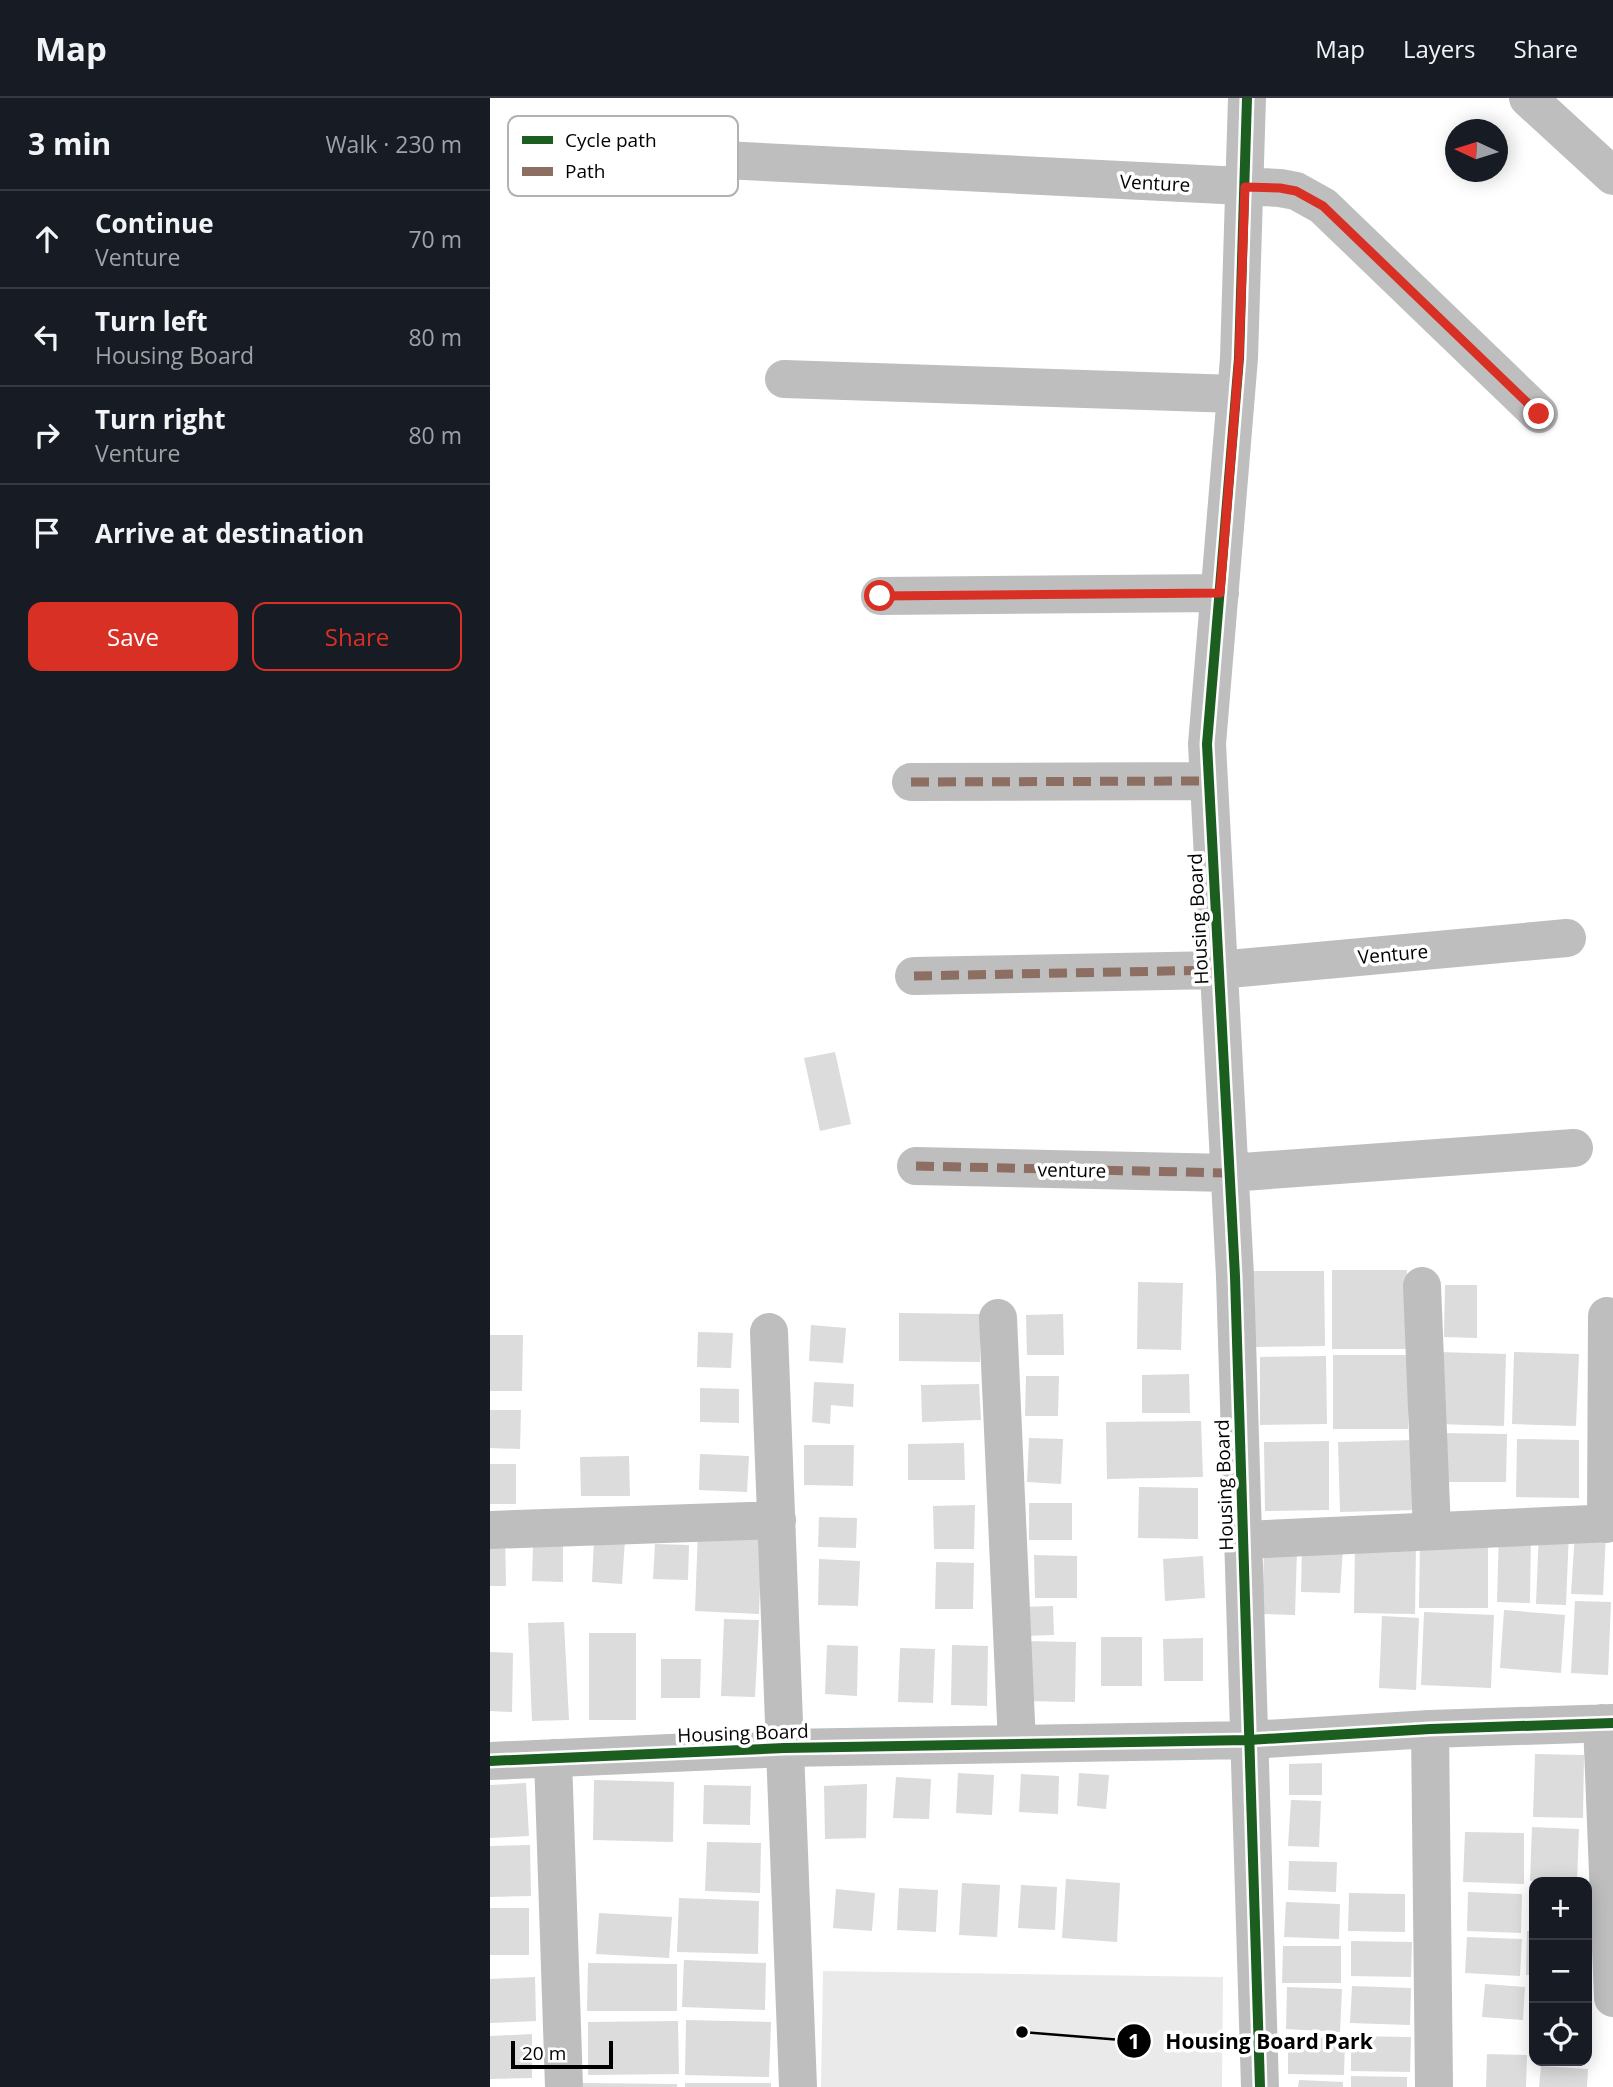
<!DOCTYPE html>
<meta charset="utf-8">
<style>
body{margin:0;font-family:"Open Sans",sans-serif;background:#20242c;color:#f1f3f6}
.controls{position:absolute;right:21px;bottom:21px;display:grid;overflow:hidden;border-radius:14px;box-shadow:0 4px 18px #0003}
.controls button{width:63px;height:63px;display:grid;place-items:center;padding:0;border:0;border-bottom:2px solid #363941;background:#171b24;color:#f1f3f6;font:35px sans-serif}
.compass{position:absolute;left:955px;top:21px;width:63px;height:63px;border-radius:50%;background:#171b24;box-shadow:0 4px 18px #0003;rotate:274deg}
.scale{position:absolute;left:21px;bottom:18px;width:102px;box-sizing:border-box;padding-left:7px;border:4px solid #000;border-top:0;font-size:19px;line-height:24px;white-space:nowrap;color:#000;-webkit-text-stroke:5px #fff;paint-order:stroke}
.stop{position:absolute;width:21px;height:21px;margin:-16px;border:5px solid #d93025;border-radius:50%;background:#fff}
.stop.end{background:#d93025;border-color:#fff;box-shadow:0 2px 7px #0008}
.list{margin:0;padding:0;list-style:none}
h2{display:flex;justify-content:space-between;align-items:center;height:91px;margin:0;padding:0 28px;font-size:30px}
h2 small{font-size:23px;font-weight:400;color:#9ea1a6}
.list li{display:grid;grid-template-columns:46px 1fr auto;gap:21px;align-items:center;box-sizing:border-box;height:98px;padding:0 28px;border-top:2px solid #363941}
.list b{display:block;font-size:26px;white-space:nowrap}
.list p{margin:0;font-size:23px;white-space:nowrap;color:#9ea1a6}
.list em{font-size:23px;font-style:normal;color:#9ea1a6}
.actions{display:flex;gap:14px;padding:21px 28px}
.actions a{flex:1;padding:16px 0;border:2px solid #d93025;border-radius:14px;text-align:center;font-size:24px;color:#d93025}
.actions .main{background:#d93025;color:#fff}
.icon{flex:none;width:38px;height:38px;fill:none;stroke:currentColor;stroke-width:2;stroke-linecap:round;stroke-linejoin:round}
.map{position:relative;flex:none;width:1123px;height:1989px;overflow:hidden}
header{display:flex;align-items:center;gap:42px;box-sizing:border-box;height:98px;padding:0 35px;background:#171b24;border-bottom:2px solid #363941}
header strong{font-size:33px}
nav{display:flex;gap:38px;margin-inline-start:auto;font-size:24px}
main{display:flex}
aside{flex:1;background:#171b24}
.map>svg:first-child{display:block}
</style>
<header>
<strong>Map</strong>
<nav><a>Map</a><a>Layers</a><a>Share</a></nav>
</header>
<main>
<aside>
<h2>3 min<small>Walk · 230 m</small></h2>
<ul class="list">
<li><svg class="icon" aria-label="ahead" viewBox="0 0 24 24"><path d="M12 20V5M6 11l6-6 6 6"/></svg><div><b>Continue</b><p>Venture</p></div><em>70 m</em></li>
<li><svg class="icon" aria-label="left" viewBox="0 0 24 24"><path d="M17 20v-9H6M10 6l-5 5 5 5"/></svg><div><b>Turn left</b><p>Housing Board</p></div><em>80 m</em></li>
<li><svg class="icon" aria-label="right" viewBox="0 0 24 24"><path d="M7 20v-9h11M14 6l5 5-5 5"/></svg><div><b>Turn right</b><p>Venture</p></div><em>80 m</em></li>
<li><svg class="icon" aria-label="arrive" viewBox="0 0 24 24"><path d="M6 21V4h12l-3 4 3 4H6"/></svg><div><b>Arrive at destination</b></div></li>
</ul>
<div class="actions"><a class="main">Save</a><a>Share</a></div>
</aside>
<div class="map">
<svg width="1123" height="1989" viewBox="0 0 1123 1989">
<rect width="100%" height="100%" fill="#fff"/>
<path fill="#eaeaea" d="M333,1873L733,1879L732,1989H331Z"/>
<path fill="#dcdcdc" d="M345,954L361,1026L330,1033L314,960Z
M842,1172H917V1251H842Z
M764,1173H834L835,1248L765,1249Z
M648,1184L693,1185L691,1252L647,1251Z
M955,1187H987V1240L954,1239Z
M409,1215L490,1216V1264L409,1263Z
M573,1216L574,1257H537L536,1217Z
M321,1227L356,1230L353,1265L319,1263Z
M208,1234L243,1235L241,1270L207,1269Z
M0,1237H33L32,1293H0Z
M949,1254L1016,1256L1014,1328L946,1326Z
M1024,1254L1089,1256L1086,1328L1022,1326Z
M843,1257H918V1331H843Z
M836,1258L837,1326L770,1327V1259Z
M699,1276L700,1315H652V1277Z
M536,1278H569L568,1318H535Z
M324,1284L364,1286L363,1309L341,1307L340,1326L322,1324Z
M489,1286L491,1322L432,1324L431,1287Z
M210,1290L249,1291V1325L210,1324Z
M0,1312H31L30,1351L0,1350Z
M711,1323L713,1379L617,1381L616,1324Z
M949,1335L1017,1336L1016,1384H949Z
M539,1340L573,1341L571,1386L537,1384Z
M1027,1341L1089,1342V1400L1026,1399Z
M925,1342L927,1412L850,1414L848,1344Z
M839,1343V1412L775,1413L774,1344Z
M474,1345L475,1382H418V1346Z
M314,1347H364L363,1388L314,1387Z
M210,1356L259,1358L257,1394L209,1392Z
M139,1358L140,1398H91L90,1359Z
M0,1366H26V1406H0Z
M649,1389L708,1390V1441L648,1440Z
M539,1405H582V1442H539Z
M485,1407L484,1451H444L443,1408Z
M329,1419L367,1420L366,1450L328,1449Z
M208,1431L272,1434L269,1516L205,1513Z
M1049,1432L1079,1433L1076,1507L1046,1506Z
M1009,1433L1041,1434L1040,1505L1007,1504Z
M1085,1434L1116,1435L1113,1497L1081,1496Z
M0,1436H15L16,1488H0Z
M104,1441L135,1442L132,1486L102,1484Z
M930,1441H998V1510H929Z
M865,1445L926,1446L925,1516L864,1515Z
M165,1446L199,1447L198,1482L163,1481Z
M812,1447L853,1449L850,1495L811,1494Z
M43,1448H73V1484L42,1483Z
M774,1450L807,1451L805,1517L772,1516Z
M544,1457L587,1458V1500H545Z
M713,1458L715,1500L675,1503L673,1461Z
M329,1461L370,1463L368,1508L328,1507Z
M446,1464L484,1465L483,1511H445Z
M1085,1503L1121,1504L1118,1577L1081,1575Z
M563,1508L564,1537L532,1538L531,1509Z
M1014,1512L1075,1517L1071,1575L1010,1570Z
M934,1514L1004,1517L1001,1590L931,1587Z
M892,1518L929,1520L926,1592L889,1590Z
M234,1521L269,1522L265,1599L231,1598Z
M74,1524L79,1622L42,1623L38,1525Z
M99,1535H146V1622H99Z
M611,1539H652V1588H611Z
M713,1540V1583H674L673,1541Z
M534,1543L586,1544L585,1604L533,1603Z
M337,1547L368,1548L367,1598L335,1596Z
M462,1547L498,1548L497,1608L461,1607Z
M410,1550L445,1551L443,1605L408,1604Z
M0,1554L23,1555L22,1614L0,1613Z
M171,1561H211L210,1600H171Z
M1045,1656L1094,1657L1093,1720L1043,1719Z
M832,1665V1697H799V1666Z
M468,1675L504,1677L502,1717L466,1715Z
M589,1675L619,1677L616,1711L587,1708Z
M531,1676L569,1678L568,1716L529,1714Z
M406,1679L441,1681L439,1721L403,1720Z
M104,1682L184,1684L183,1744L103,1742Z
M36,1685L39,1738L0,1740V1687Z
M377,1686L376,1740L335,1741L334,1688Z
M214,1687L261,1688L260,1727L213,1726Z
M801,1702L831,1703L829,1749L798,1748Z
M1042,1729L1089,1731L1087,1784L1040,1783Z
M975,1734L1034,1735V1786L973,1784Z
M217,1744L271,1745L270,1795L215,1793Z
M40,1747L41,1798L0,1799V1748Z
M799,1763L847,1764L846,1794L798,1792Z
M576,1781L630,1785L627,1844L572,1840Z
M472,1785L510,1787L507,1839L469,1837Z
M531,1787L567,1789L565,1832L528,1830Z
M1040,1789H1044V1828L1039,1827Z
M409,1790L448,1792L446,1834L407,1832Z
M346,1791L385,1795L382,1833L343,1830Z
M1097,1791H1102V1829H1097Z
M978,1794L1032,1796L1031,1835L977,1833Z
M859,1795L915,1796V1834L858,1833Z
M189,1800L269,1803L268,1856L187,1854Z
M796,1804L850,1806L849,1841L794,1839Z
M0,1810H39V1857H0Z
M109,1815L182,1819L179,1860L106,1856Z
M1037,1833H1044V1877H1036Z
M1097,1833H1101L1100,1878H1097Z
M977,1839L1032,1841L1030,1878L975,1875Z
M861,1843L922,1844L921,1879L861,1878Z
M793,1848H851V1885H792Z
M194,1862L276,1865L275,1912L192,1909Z
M98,1865L187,1866V1913H97Z
M45,1879L46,1923L0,1925V1881Z
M995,1886L1035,1889L1033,1922L992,1919Z
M862,1888L921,1890L920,1927L860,1925Z
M1042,1888H1044V1921H1040Z
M797,1889L852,1891L850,1934L796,1931Z
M196,1922L281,1924L279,1979L195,1977Z
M188,1923L189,1976L98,1977V1924Z
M42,1936V1980L0,1981V1938Z
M861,1938L921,1939L920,1974L861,1973Z
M798,1939L855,1940L854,1977L798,1976Z
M997,1956L1037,1957L1036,1989H996Z
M1051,1968L1098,1971L1097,1989H1049Z
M861,1978L917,1979V1989H861Z
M809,1982L853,1984V1989H808Z
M93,1985L187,1986V1989H93Z
M195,1985H281V1989H195Z"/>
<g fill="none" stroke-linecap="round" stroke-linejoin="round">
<path stroke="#bebebe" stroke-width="38" d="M757,0L749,260L717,646L745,1178L770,1989
M1038,0L1123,78
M193,60L790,90L806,93L833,108L1049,316
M294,281L746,296
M390,498L730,495
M421,684L719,683
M424,878L728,872L1077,840
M426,1068L739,1075L1084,1050
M932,1188L942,1433
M508,1220L527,1646
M279,1234L308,1989
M1116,1426L1117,1218
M0,1432L287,1422
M753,1442L1123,1425
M1112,1625L1123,1900
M940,1631L944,1989
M63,1660L74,1989
M0,1663L294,1650L759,1642L940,1631L1123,1625"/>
<path stroke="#8d6e63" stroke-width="9" stroke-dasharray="18 9" stroke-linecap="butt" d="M421,684L719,683
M424,878L728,872
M426,1068L739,1075"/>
<defs>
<path id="cycleway" d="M757,0L749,260L717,646L745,1178L770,1989
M0,1663L294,1650L759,1642L940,1631L1123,1625"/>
</defs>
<use href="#cycleway" stroke="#fff" stroke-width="15"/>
<use href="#cycleway" stroke="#1b5e20" stroke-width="10"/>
</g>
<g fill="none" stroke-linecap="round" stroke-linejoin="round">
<path stroke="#d93025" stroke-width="9" d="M390,498L730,495L749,260L755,89L790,90L806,93L833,108L1049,316"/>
</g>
<g text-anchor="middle" stroke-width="7" stroke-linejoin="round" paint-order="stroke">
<g font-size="19" fill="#000" stroke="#fff">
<text transform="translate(665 85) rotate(3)" y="7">Venture</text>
<text transform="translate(708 821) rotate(-93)" y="7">Housing Board</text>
<text transform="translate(903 856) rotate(-5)" y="7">Venture</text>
<text transform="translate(582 1072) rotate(1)" y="7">venture</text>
<text transform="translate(734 1387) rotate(-92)" y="7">Housing Board</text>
<text transform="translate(253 1635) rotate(-2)" y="7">Housing Board</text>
</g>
</g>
<rect x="18" y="18" width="230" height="80" rx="10" fill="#fff" stroke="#b2b2b2" stroke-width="2"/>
<rect x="32" y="38" width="31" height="8" fill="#1b5e20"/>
<rect x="32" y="69" width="31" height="9" fill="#8d6e63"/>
<g font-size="19" fill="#000">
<text x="75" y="49">Cycle path</text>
<text x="75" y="80">Path</text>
</g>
<path fill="none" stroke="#000" stroke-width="2.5" d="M532 1934L644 1943"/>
<g fill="#000" stroke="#fff" stroke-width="2.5">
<circle cx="532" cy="1934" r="7"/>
<circle cx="644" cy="1943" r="18"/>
</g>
<g font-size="21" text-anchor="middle" font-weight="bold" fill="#fff">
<text x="644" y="1951">1</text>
</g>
<g font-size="21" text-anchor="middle" font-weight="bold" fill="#000" stroke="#fff" stroke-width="7" stroke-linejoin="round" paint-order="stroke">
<text x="779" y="1951">Housing Board Park</text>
</g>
</svg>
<div class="controls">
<button>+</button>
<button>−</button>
<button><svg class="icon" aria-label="locate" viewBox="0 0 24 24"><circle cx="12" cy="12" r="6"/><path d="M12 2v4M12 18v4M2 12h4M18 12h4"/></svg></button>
</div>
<svg class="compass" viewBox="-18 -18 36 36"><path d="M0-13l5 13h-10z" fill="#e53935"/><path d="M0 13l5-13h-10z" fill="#9ea1a6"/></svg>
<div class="scale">20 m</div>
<div class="stop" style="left:390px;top:498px"></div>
<div class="stop end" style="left:1049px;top:316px"></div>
</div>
</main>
